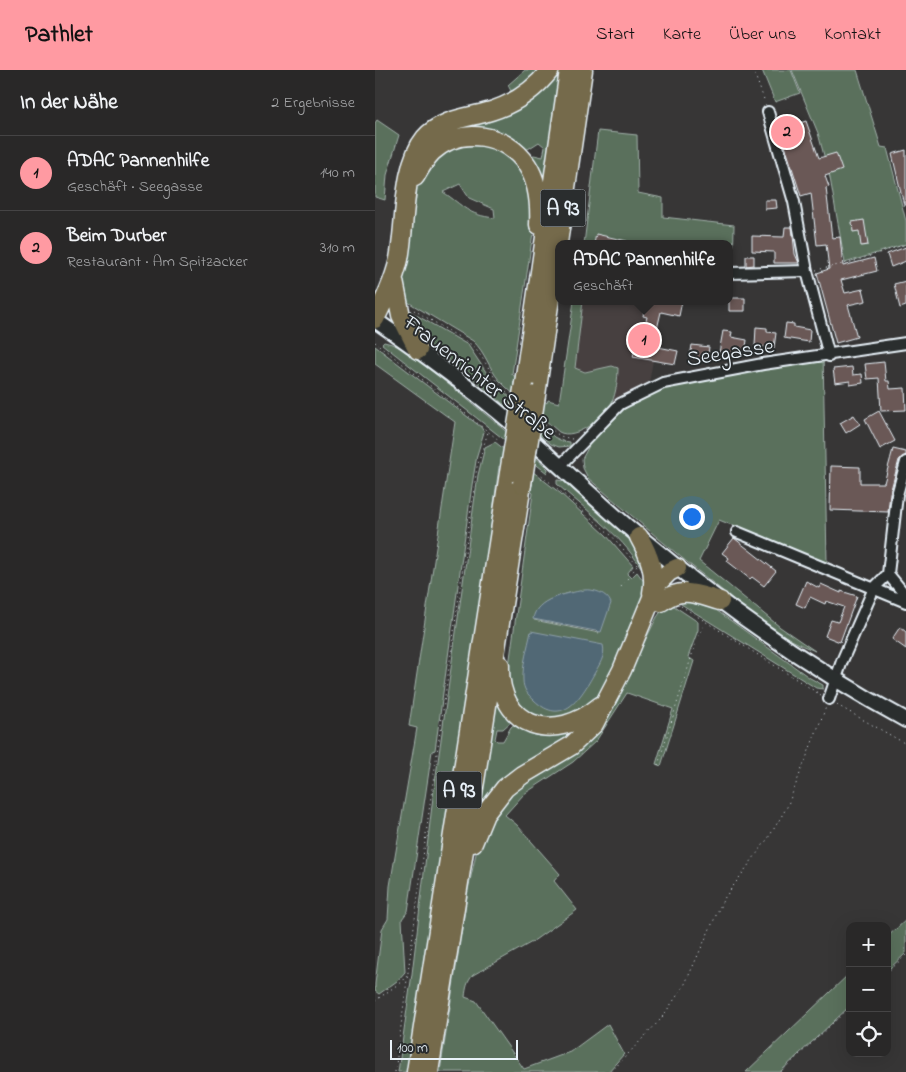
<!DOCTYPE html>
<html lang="de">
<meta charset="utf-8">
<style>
body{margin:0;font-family:"Indie Flower",sans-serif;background:#353434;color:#f1f3f6}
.controls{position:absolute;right:15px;bottom:15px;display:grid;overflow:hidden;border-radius:10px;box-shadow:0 5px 20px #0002}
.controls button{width:45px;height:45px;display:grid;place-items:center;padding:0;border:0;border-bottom:1px solid #454445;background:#292828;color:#f1f3f6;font:25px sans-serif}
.scale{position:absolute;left:15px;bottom:12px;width:128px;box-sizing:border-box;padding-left:5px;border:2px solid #e8f1f8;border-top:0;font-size:14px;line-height:18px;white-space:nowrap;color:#e8f1f8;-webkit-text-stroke:4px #2a2d2e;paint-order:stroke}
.you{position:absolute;left:316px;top:446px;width:18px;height:18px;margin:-12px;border:4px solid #fff;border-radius:50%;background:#1a73e8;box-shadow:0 0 0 8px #1a73e833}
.badge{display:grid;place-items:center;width:32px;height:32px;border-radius:50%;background:#ff9aa2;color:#111;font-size:16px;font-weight:700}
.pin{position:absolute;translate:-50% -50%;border:2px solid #fff;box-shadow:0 1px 5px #0006}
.popup{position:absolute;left:180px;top:170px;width:178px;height:65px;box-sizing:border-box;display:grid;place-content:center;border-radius:10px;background:#292828;filter:drop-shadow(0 1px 4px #0005);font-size:16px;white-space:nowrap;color:#a5a6a8}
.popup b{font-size:19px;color:#f1f3f6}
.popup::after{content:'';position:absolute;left:50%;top:100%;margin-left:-10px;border:10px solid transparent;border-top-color:#292828}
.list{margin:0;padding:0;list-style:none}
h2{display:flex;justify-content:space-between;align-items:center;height:65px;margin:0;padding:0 20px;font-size:21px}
h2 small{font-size:16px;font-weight:400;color:#a5a6a8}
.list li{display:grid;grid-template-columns:32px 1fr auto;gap:15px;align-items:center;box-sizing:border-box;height:75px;padding:0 20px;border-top:1px solid #454445}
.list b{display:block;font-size:19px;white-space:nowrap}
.list p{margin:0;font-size:16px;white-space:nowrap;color:#a5a6a8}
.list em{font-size:16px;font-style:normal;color:#a5a6a8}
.icon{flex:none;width:28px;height:28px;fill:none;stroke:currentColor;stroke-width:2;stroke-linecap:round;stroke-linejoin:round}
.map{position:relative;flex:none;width:531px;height:1002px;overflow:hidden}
header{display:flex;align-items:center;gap:30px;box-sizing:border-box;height:70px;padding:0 25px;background:#ff9aa2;color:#111}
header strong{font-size:24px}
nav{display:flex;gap:28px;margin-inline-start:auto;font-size:18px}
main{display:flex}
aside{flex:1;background:#292828}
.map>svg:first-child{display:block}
</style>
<header>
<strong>Pathlet</strong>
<nav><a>Start</a><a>Karte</a><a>Über uns</a><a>Kontakt</a></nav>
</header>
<main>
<aside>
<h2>In der Nähe<small>2 Ergebnisse</small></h2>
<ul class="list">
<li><span class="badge">1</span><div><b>ADAC Pannenhilfe</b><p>Geschäft · Seegasse</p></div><em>140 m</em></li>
<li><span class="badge">2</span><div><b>Beim Durber</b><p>Restaurant · Am Spitzacker</p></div><em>310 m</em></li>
</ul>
</aside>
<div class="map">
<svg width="531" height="1002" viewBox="0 0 531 1002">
<rect width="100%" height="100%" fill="#373636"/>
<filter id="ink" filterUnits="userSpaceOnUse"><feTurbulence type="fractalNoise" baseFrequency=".02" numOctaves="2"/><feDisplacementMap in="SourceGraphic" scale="10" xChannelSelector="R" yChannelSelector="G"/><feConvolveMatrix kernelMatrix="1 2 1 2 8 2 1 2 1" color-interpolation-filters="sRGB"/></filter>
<g filter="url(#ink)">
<path fill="#464040" d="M208,231H289L278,278L280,279L274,313L237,334L243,303L241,296L216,302L200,299Z"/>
<path fill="#5a705b" stroke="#a1b0aa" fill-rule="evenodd" d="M150,0H170L139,27L133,15Z
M181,0H186L167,127L153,87L159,85L168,87L170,77L164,72L153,79L143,77L124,65L57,71Z
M387,0H416L425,23L400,32Z
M417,0H482L506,77L512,78L531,151V174L470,193L455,108L443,63Z
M2,50L24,65L12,105L10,130L0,127V53Z
M223,61L262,65L263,123L288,128V147L359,155L358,201H354V174H209Z
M85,73H109L135,84L154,112L159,156L137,304L172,333L173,330L184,333L199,231H208L200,298L210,302L237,296L243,298C243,308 241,323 237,332C230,347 200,371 184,362C165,345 142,329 124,310C114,298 110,282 98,271L28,229C26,206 34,127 45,108C55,92 69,80 85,73ZM85,114L94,128L119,139L120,148C92,145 89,136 68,122Z
M29,238L93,275L117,311L179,367L187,371L195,372V376L184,377L176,374L101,311L47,270Z
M9,272C28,275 43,291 58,302C96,332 133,362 168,394L173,399L172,403L7,274Z
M0,276L106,357L109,362L102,385L97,415L60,680L57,681L33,841L27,849L30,902L22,911L4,924L0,921V914L7,859L13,849L15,816L42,658L34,656L80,352L0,294Z
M448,283L452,493L344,450L324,491L405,557L440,581C406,568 377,544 348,521C302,485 258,447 213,408L208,398L207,389L216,372L250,339L266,327L282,320Z
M120,372L185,423L231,465L258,496L252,504L256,508L262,502L273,517L255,567L218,636L181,653C148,641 139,639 133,603L158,423L124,396L110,501L32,1002H23L37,904L58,727L103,405L110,377ZM197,522L224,563L159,550C160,531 182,527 197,522ZM154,574L190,639L171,638L150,591Z
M182,410L188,411L261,475L271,506C251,468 213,442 182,414Z
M298,529L334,535L435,608L448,615V619L441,618Z
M293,532L323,552V560L313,587L319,591L286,696L281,694L298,639L252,623L221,671L198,692L149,724L130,745L142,755L185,804L179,811L202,840L157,872L98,905C92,912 91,918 90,927L101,931L149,999L195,982L233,954L249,984L233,1002H65L93,820L104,770L120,737L240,630L282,547Z
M123,616L139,649L128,659H122L120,669L122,671H128L136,657L142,652L208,654L104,747L103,737Z
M531,850V883L512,901V867Z
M475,903V936L405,1002H371Z"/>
<path fill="#516875" stroke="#8d9fa9" d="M209,520C219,519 232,523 236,533L226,562L158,549C161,528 191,524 209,520Z
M156,561L228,575C231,586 224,595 219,604C206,627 188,658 159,630C153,625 148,619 148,610C147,595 153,577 156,561Z"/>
<path fill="#6a5856" stroke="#e8f1f8" d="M431,51L444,88L461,83L467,100L450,106L454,117L451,118L457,168L465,167L468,196L499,188L502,201L466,210L470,223L488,219L491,231L473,235L482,267L461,273L442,203L454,199L451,174L442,175L436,123L426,126L405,60Z
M531,80V135H529L517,84Z
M390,130H401L402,138L390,139Z
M489,150L493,175L486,176L484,161L478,162L477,152Z
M410,157H417L420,184L424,193H399V182L377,181V166L409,167Z
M221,164L252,171V174H219Z
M531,177V191L516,197L512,184Z
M371,186H379V195L371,196Z
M531,211V236L525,238L519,214Z
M354,228H370V241H354Z
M271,231H307L304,246L286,242L278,276L303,281L300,294L258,287L261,274L265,275L272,247L268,246Z
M411,253L419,254V257L435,260L434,272L409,268Z
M381,257L392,258V262L401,263L399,278L380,276Z
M348,261L357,262L356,267L372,270L370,284L344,283Z
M317,275L334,277L332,290L315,287Z
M509,292L511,311H514L515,319L530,318L531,340L506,341L504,308L492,309L490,294Z
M477,297L478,305L487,304L488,313L475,315V311L460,313L458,299Z
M504,341L520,371L505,379L490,349Z
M479,345L485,354L471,363L465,353Z
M518,379L531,382V385L524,390L515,423L513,442L455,440L456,396L485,397V413H509Z
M359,468L401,501L389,516L377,507L375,509L352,491L354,488L347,483Z
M431,511L444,518L446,514L466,523V521L482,526L465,572L450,566L456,550L463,552L469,537L451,531L450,534L435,527L430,538L421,534Z
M525,557L531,562V579L517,569Z"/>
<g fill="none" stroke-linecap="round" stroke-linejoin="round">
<defs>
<path id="minor" d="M393,42L419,132L432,201L454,286
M354,203L432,201
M185,396L245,334L288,313L388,294L531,273
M362,462L531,532
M513,504L522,425L531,392
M513,504L531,526
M454,629L467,591L499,518L513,504"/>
<path id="secondary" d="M0,250C48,283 94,317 139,355C182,392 222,432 266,468C349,537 436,599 531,650"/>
<path id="motorway" d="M40,107C45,98 50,89 57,82C86,55 132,64 152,95C163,112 165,136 164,155
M19,211L26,246L43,280
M0,249C10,229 19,211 24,189C31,153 27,96 50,68C64,51 89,48 109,43C136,36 158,22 175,0
M149,313L194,0
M161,325L208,0
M264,467C274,485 281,502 277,523
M286,532C307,516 321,524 345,531
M125,595C123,659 180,674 225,636
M98,773L110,744L130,718L147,705L196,676L219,654L247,600L283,513L294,502L302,498
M41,1002L134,403
M54,1002L147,414"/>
</defs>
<use href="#minor" stroke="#e8f1f8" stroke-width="14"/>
<use href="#secondary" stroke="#e8f1f8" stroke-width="18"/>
<use href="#motorway" stroke="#e8f1f8" stroke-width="21"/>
<path stroke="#e8f1f8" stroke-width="1" stroke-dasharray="1 4" stroke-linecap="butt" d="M378,0L390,32
M441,200L477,192L531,174
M39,240L97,275C111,290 117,308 133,323
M0,272L125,371
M170,355L185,366L197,369
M163,402L236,465L262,495
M246,517L262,496
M306,536L446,625
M462,635L531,674
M283,695L321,572L330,553
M512,903L531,885
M0,931L26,912L33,904
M20,1002L56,726L102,397L113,362
M236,1002L285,950L309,916L348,830L394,767L412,737L451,637
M406,1002L475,937"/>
<use href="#minor" stroke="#2a2d2e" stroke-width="10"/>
<use href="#secondary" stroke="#2a2d2e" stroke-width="14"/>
<use href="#motorway" stroke="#746b4b" stroke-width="18"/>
<defs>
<path id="motorway-bridge" d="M134,403L149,313
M147,414L161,325"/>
</defs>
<use href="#motorway-bridge" stroke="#e8f1f8" stroke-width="21" stroke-linecap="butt"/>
<use href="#motorway-bridge" stroke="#746b4b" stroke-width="18"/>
</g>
</g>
<g text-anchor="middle" stroke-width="4" stroke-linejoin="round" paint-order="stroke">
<g fill="#2a2d2e" stroke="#afb6bb" stroke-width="1">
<rect x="165.5" y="119.5" width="45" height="37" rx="4"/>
<rect x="61.5" y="701.5" width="45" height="37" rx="4"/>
</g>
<g font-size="21" font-weight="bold" fill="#e8f1f8">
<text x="188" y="145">A 93</text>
<text x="84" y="727">A 93</text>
</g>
<g font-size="22" fill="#e8f1f8" stroke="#2a2d2e">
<text transform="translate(355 281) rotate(-9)" y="8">Seegasse</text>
<text transform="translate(106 306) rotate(38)" y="8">Frauenrichter Straße</text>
</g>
</g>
</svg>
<div class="controls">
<button>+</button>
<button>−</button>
<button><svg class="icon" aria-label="locate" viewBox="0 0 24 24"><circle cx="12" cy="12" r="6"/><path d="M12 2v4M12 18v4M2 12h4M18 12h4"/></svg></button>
</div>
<div class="scale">100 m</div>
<div class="you"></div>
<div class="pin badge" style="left:269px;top:270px">1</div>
<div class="popup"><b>ADAC Pannenhilfe</b>Geschäft</div>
<div class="pin badge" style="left:412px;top:62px">2</div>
</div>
</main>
